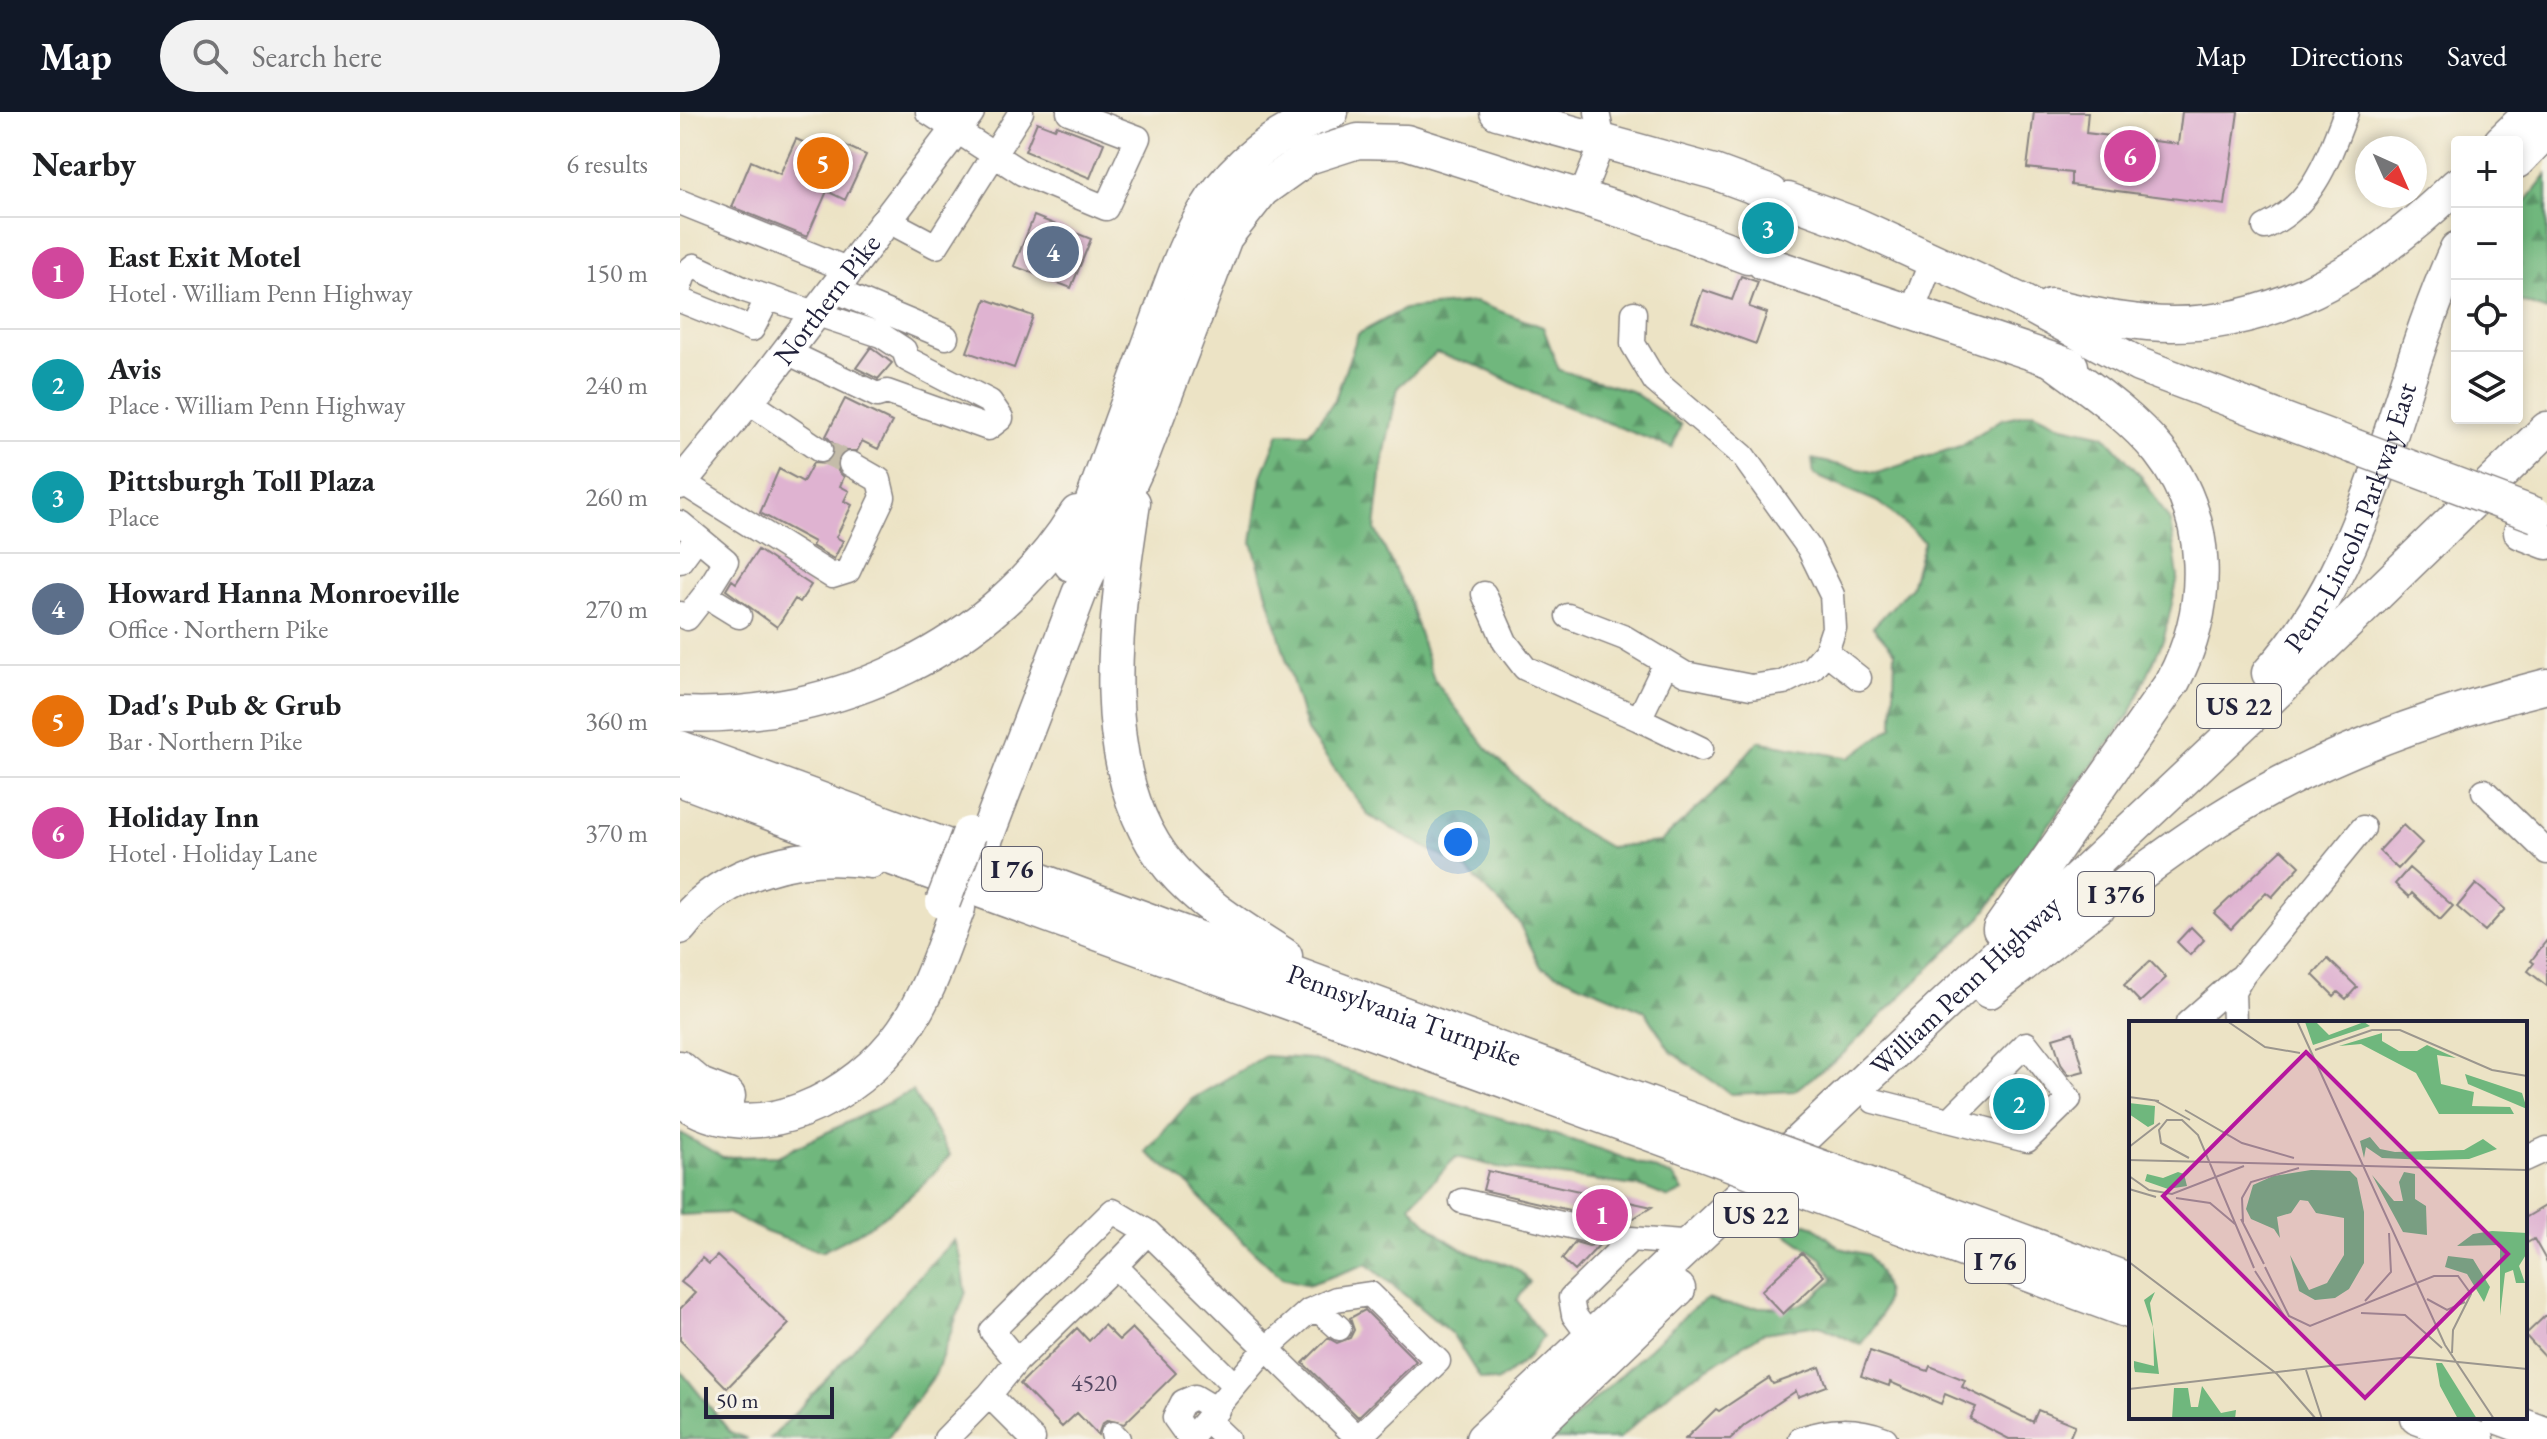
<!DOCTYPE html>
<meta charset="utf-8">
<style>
body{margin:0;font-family:"EB Garamond",serif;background:#f2f2f2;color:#202124}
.controls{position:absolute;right:24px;top:24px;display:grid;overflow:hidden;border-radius:8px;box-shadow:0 4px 12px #0003}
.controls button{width:72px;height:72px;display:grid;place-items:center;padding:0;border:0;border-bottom:2px solid #e0e0e0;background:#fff;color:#202124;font:40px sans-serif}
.compass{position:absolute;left:1675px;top:24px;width:72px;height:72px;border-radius:50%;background:#fff;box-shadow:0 4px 12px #0003;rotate:135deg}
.scale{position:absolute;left:24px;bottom:20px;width:130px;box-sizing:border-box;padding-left:8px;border:4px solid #22223b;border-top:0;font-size:22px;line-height:28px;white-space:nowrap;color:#22223b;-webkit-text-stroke:6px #f7f3e8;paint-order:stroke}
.you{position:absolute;left:778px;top:730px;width:28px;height:28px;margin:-20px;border:6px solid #fff;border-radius:50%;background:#1a73e8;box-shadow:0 0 0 12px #1a73e833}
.badge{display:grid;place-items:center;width:52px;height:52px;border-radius:50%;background:#111827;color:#fff;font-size:26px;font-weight:700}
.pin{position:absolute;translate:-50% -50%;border:4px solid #fff;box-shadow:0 2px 8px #0006}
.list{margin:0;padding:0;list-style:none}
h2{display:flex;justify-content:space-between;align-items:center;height:104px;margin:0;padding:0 32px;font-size:34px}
h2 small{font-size:26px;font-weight:400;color:#757577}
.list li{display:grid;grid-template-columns:52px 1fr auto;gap:24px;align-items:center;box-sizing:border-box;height:112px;padding:0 32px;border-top:2px solid #e0e0e0}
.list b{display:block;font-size:30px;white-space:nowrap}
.list p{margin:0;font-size:26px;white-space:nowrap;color:#757577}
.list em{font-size:26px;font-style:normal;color:#757577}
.icon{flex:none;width:44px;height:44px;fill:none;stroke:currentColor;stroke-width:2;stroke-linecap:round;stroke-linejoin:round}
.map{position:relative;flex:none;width:1867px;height:1327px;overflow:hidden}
header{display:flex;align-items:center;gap:48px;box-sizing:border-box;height:112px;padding:0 40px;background:#111827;color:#fff}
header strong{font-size:38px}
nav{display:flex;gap:44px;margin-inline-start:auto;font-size:28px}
.search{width:560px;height:72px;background:#f2f2f2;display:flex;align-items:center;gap:20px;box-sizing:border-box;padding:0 28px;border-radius:44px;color:#757577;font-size:30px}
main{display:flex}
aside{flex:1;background:#fff}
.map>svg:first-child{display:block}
</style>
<header>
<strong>Map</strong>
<div class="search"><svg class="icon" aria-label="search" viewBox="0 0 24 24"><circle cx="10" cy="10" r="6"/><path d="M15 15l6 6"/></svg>Search here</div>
<nav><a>Map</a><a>Directions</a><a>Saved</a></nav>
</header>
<main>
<aside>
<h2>Nearby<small>6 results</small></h2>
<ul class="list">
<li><span class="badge" style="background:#d1479c">1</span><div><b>East Exit Motel</b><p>Hotel · William Penn Highway</p></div><em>150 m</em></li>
<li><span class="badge" style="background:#0f9aa8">2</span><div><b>Avis</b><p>Place · William Penn Highway</p></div><em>240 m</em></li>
<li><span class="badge" style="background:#0f9aa8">3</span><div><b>Pittsburgh Toll Plaza</b><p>Place</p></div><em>260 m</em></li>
<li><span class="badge" style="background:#5c6f8a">4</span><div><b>Howard Hanna Monroeville</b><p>Office · Northern Pike</p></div><em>270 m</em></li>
<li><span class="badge" style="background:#e8710a">5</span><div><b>Dad's Pub &amp; Grub</b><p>Bar · Northern Pike</p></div><em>360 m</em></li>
<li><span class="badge" style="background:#d1479c">6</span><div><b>Holiday Inn</b><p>Hotel · Holiday Lane</p></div><em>370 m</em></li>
</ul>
</aside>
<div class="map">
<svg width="1867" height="1327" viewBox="0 0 1867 1327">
<defs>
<pattern id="forest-firs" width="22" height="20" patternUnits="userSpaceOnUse" patternTransform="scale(2)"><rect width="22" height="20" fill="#6fb77d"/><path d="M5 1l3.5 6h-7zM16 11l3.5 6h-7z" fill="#5b9468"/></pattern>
</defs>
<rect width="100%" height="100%" fill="#f7f3e8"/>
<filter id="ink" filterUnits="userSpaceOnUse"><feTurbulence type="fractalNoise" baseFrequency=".0125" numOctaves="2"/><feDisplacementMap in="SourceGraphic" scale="16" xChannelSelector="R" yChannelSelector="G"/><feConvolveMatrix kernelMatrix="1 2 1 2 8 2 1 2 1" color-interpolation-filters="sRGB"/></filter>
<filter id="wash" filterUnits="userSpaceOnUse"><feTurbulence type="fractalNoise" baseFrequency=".006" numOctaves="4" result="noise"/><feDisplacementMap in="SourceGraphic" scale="32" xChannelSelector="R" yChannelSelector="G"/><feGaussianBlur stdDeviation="1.8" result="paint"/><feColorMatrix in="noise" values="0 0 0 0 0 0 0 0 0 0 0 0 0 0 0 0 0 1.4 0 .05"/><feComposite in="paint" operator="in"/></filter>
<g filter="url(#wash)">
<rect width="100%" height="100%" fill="#ece3c5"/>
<path fill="url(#forest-firs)" stroke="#486c5c" stroke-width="2" d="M1867,63V199L1837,188V101Z
M795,190L863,215L879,258L951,279L1001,313L992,336L852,281L801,255L756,241L718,275L702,354L695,417L728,485L754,568L807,636L879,706L929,735L980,730L1033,682L1078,629L1169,646L1213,614L1215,540L1193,515L1231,475L1244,429L1200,391L1134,363L1132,347L1197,361L1280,334L1322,307L1354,300L1383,314L1424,323L1461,364L1490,409L1498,465L1484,526L1450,602L1302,804L1161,944L1114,979L1051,982L991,940L965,899L861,855L838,809L787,758L689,704L627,619L572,430L582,364L599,321H629L654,290L678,222L724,197Z
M585,944L630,947L914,1035L993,1064L1003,1079L989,1086L962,1075L822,1056L776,1045L730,1093C748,1114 764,1129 789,1140C815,1152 830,1145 850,1170L837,1188L863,1225L846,1248L817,1270L800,1266L773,1223L687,1152L628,1173L602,1166L540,1108L510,1074L466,1040L512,987Z
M232,979L270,1043C234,1087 192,1116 141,1140L86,1120L47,1101L0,1103V1021L43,1045L98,1044Z
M1112,1107L1135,1115L1160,1136L1188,1143C1217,1183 1208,1197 1180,1233L1139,1213L1083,1221L994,1277L939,1327H872L1012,1197L1027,1187C1052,1195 1058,1194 1082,1195C1119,1197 1126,1194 1153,1167L1142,1147L1099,1117Z
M274,1128L281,1146L286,1180L255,1263L207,1327H90C154,1263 210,1192 274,1128Z
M0,1258L50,1320L68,1327H0Z"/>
<g id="blocks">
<path fill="#dfb3d1" d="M1354,0H1408L1406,21L1498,32L1502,0H1558L1545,93L1391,73V61L1347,56Z
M357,10L375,17L377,13L424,31L410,66L345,39Z
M116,27L152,43L158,30L186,43L165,88L147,79L127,125L52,95L71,49L100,62Z
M1084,100L1101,107L1091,132L1075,126Z
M354,104L411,127L391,176L334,154Z
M1061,164L1078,170L1069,195L1087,201L1076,232L1012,209L1023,178L1052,188Z
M306,187L353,204L334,256L287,240Z
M191,235L212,251L198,267L176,256Z
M165,287L212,310L198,337L182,329L177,339H164L158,345V359L164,365L160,374L169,379L164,389L172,393L156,425L163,429L154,447L132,434L134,430L80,401L99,357L123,370L133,351L146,352L152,347L154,332L146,324Z
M78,438L131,473L120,490L115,487L97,515L46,478L52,468L56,471Z
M1723,713L1742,731L1718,757L1699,739Z
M1602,737L1620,754L1592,785L1586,780L1551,817L1534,801Z
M1729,756L1773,794L1760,808L1732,781L1729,785L1715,772Z
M1796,772L1825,797L1805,819L1777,795Z
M1511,815L1524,828L1510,843L1497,830Z
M1867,828V874L1848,859L1854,851L1851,849Z
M1648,847L1677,875L1666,887L1658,880L1654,884L1633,863Z
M1470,849L1486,866L1460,890L1444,873Z
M1393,920L1404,959L1389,963L1381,952L1373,926Z
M808,1059L972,1095L939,1115L932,1114L927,1122L923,1109L915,1104L803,1078Z
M1867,1093V1150L1854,1127L1845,1132V1106Z
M895,1130L909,1134L921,1131L895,1159L882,1147Z
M1122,1141L1144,1164L1103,1202L1081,1179Z
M37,1144L109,1212L47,1276L0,1228V1197L15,1181L1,1170L22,1146L29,1152Z
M685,1198L736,1249L678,1305L623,1251L648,1226L657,1231L670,1226L674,1218L670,1206Z
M1867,1202V1247L1845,1223Z
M424,1213L439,1228L452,1216L496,1261L444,1312L428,1308L422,1312L418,1323L397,1301L382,1315L340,1272L397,1216L409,1229Z
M1190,1239L1248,1259L1250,1254L1285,1268L1282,1275L1353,1310L1358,1298L1395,1313L1389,1327H1329L1290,1307L1296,1295L1265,1282L1261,1292L1210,1270L1209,1274L1181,1264Z
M1140,1255L1147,1274L1118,1285L1116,1279L1065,1313L1050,1327H1005L1036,1297L1039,1299L1089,1266L1093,1272Z"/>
</g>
</g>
<g filter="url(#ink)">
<use href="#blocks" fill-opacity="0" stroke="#878280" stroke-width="2"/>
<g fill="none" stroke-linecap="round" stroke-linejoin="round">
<path stroke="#c4bca9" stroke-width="24" stroke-dasharray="24 12" stroke-linecap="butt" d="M140,338L171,352"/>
<defs>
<path id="minor" d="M248,0L342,61L426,96L458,26L389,0
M901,85L923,29L917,0
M0,90L169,158
M207,108L256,134L341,0
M1585,115C1633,93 1648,47 1666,0
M0,174L4,162L14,154L65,178L201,223L224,238L227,247L310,290L321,306L308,316L207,280L197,283L107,240
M154,178L266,225
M0,188L72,217L88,186
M1231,202L1252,148
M68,289L140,338
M2,370L152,464L168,459L203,385L199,368L171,352
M0,411L46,449L25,483L59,504
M0,449L17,426
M804,482L825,530L845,556L959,607L985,553
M0,502L7,506L25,483
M888,504L945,526L1005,562L1071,575L1104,570L1132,556L1146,540L1154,516L1152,483L1129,436L1063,344L975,269L953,232L954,201
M1146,540L1179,566
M959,607L1021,637
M1804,679L1867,740
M1508,911L1558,867
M1554,911L1553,880L1563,863L1683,716
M1194,989L1347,1028L1389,987L1346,932L1270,1008
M1845,1047L1867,1037
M782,1089L912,1119
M435,1154L468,1120L678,1326L758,1249L690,1182L656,1187L629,1199
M911,1226L894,1203L891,1186L951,1127L1014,1132
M337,1249L312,1219L433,1099L468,1120
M537,1298L515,1285L503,1290L495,1306L510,1327L586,1237L629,1199L642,1201L659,1216
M527,1308L547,1327
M433,1322L438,1327
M266,1327L309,1283
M353,1327L309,1283L337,1249L435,1154L553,1272
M1121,1327C1150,1317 1176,1316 1205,1327"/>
<g id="major">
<path id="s1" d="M0,372L82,272L289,0"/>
</g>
<g id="highway">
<path d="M817,0L1034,60L1091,81"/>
<path d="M1821,30L1852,0"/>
<path d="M1837,49L1867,18"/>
<path d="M1108,88L1176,113L1339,188L1459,253L1673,334"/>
<path d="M1084,151L1391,254"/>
<path d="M1371,194C1411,202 1451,212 1492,212C1606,212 1698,149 1777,73"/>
<path d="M453,391C436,502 411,661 490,755C522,793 565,818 605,844"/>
<path d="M1841,420L1867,430"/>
<path d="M391,452C417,375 445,299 473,223C492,172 507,118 542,75C570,40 609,14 651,0"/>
<path id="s2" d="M1589,561C1696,445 1712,276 1777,137"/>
<path d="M0,602C156,609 314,536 397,401"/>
<path id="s3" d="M0,636L1028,1014"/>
<path d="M0,667C335,794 673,912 1009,1036"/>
<path d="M305,728L399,482L460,349L545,125L582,78L628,45L678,29L726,30L953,102L1068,145"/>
<path d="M0,815C43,757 122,739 191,749"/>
<path d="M1320,817L1493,569C1532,495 1532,406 1479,339C1450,303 1409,276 1372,248"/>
<path d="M1309,879C1384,821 1458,759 1537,708C1637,644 1752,603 1867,574"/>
<path d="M0,956L20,973L48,984"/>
<path d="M0,987C74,1041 177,985 223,919C249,882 262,838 278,796"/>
<path d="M1198,1076L1451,1169"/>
<path d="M1178,1099L1451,1200"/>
<path d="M1737,1305L1797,1327"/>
<path d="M1819,1305L1867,1323"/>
<path id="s4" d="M803,1327L1587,589L1867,317"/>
<path d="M842,1327L998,1177"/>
</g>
</defs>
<use href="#minor" stroke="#878280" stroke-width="27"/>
<use href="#major" stroke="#878280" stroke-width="33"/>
<use href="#highway" stroke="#878280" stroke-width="37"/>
<use href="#minor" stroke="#fff" stroke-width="24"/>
<use href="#major" stroke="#fff" stroke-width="30"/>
<use href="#highway" stroke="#fff" stroke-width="34"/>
<defs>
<path id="highway-bridge" d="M1673,334L1856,403
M263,790L289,722
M1028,1014L1198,1076
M1009,1036L1178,1099"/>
</defs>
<use href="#highway-bridge" stroke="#878280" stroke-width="37" stroke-linecap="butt"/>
<use href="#highway-bridge" stroke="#fff" stroke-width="34"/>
</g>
</g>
<g text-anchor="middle" stroke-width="6" stroke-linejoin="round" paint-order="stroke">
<g font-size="24" fill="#514660">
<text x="414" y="1279">4520</text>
</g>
<g fill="#f7f3e8" stroke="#62616f" stroke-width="2">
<rect x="1517" y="572" width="84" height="44" rx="6"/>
<rect x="302" y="735" width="60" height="44" rx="6"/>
<rect x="1398" y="760" width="76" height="44" rx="6"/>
<rect x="1034" y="1081" width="84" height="44" rx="6"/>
<rect x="1285" y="1127" width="60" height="44" rx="6"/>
</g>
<g font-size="26" font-weight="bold" fill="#22223b">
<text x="1559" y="603">US 22</text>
<text x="332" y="766">I 76</text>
<text x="1436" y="791">I 376</text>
<text x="1076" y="1112">US 22</text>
<text x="1315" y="1158">I 76</text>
</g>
<g font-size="28" fill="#22223b" stroke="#f7f3e8">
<text dy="10" stroke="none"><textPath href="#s1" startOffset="236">Northern Pike</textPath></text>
<text dy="10" stroke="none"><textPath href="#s2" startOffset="178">Penn-Lincoln Parkway East</textPath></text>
<text dy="10" stroke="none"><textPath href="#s4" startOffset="662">William Penn Highway</textPath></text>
<text dy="10" stroke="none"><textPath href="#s3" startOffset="772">Pennsylvania Turnpike</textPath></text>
</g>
</g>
<g transform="translate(1449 909)">
<rect width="398" height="398" fill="#ece3c5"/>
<path d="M186,0L200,14L235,1L241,5L184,24L176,1ZM253,12V20L270,30H288L298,24L327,37L308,34L312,63L345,71L343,85L381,86L385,93H310L287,52L232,23L210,25ZM336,53L393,72L398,88L339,63ZM0,82L26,85L25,103L19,106L0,93ZM241,116L251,128L266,131L335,129L354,118L368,128L340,138L299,139L253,137L237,126L235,137L231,120ZM182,149L221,150L228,157L235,191V242L220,268L206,277L186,279L170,270L161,234L180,269L198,262L215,234V197L187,192L179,180L171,179L162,192L148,196L151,217L145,208L122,198L117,188L124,164L144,155ZM49,151L55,153L58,165L39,168L16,160L18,153L34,157ZM275,151L286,153V178L297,185L298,214L274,211L243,154L265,180H274L270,161ZM363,210L398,212V232L390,245L396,262H387L384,249L376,252L371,295V224L328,225L344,213ZM319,235L344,238L361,266L355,281L338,253L316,246ZM26,271L21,282L30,353L6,351L5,346V340L25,345L24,306L15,279ZM307,342H313L348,398H329L311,365ZM73,365L92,392L107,389L106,398H43L45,367H59L62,386H69Z" fill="#6fb77d"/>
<path fill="none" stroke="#9b968e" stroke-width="2" d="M98,0L136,26L171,32M168,0L316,324L365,398M186,29L243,9H271L363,49L398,55M0,76L30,80M25,79L61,99M56,89L113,122L165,137M0,126L31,102M60,137L32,122L30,109L38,99H53L69,114L125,247M0,139L398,149M0,155L20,169L43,173L115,145M0,168L27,176M47,177L81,182L106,203M112,198L135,243M114,201L113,177L122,161L170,147M0,241L148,353L187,398M136,246L160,295L181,305L305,255H329L342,273L324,309L323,332M126,250L161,304M298,278L318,289L336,281M236,280L262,251L260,212M232,292L276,294L313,327M177,349L193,398M0,368L280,336L398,348"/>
<path fill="#b5179e" fill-opacity="0.15" stroke="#b5179e" stroke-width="4" d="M177,31L379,233L236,377L34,175Z"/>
<rect width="398" height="398" fill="none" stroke="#22223b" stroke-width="4"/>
</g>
</svg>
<div class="controls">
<button>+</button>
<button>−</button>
<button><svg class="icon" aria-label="locate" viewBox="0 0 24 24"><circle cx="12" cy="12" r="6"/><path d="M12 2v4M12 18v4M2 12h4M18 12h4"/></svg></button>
<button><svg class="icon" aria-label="layers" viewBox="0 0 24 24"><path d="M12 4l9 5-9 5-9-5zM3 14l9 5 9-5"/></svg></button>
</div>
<svg class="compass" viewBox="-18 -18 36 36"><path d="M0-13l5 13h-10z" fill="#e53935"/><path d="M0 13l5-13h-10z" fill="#757577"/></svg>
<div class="scale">50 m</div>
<div class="you"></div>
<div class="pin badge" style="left:922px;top:1103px;background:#d1479c">1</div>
<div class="pin badge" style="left:1339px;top:992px;background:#0f9aa8">2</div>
<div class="pin badge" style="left:1088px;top:116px;background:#0f9aa8">3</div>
<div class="pin badge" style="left:373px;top:140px;background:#5c6f8a">4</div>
<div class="pin badge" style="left:143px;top:51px;background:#e8710a">5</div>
<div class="pin badge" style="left:1450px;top:44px;background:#d1479c">6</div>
</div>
</main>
